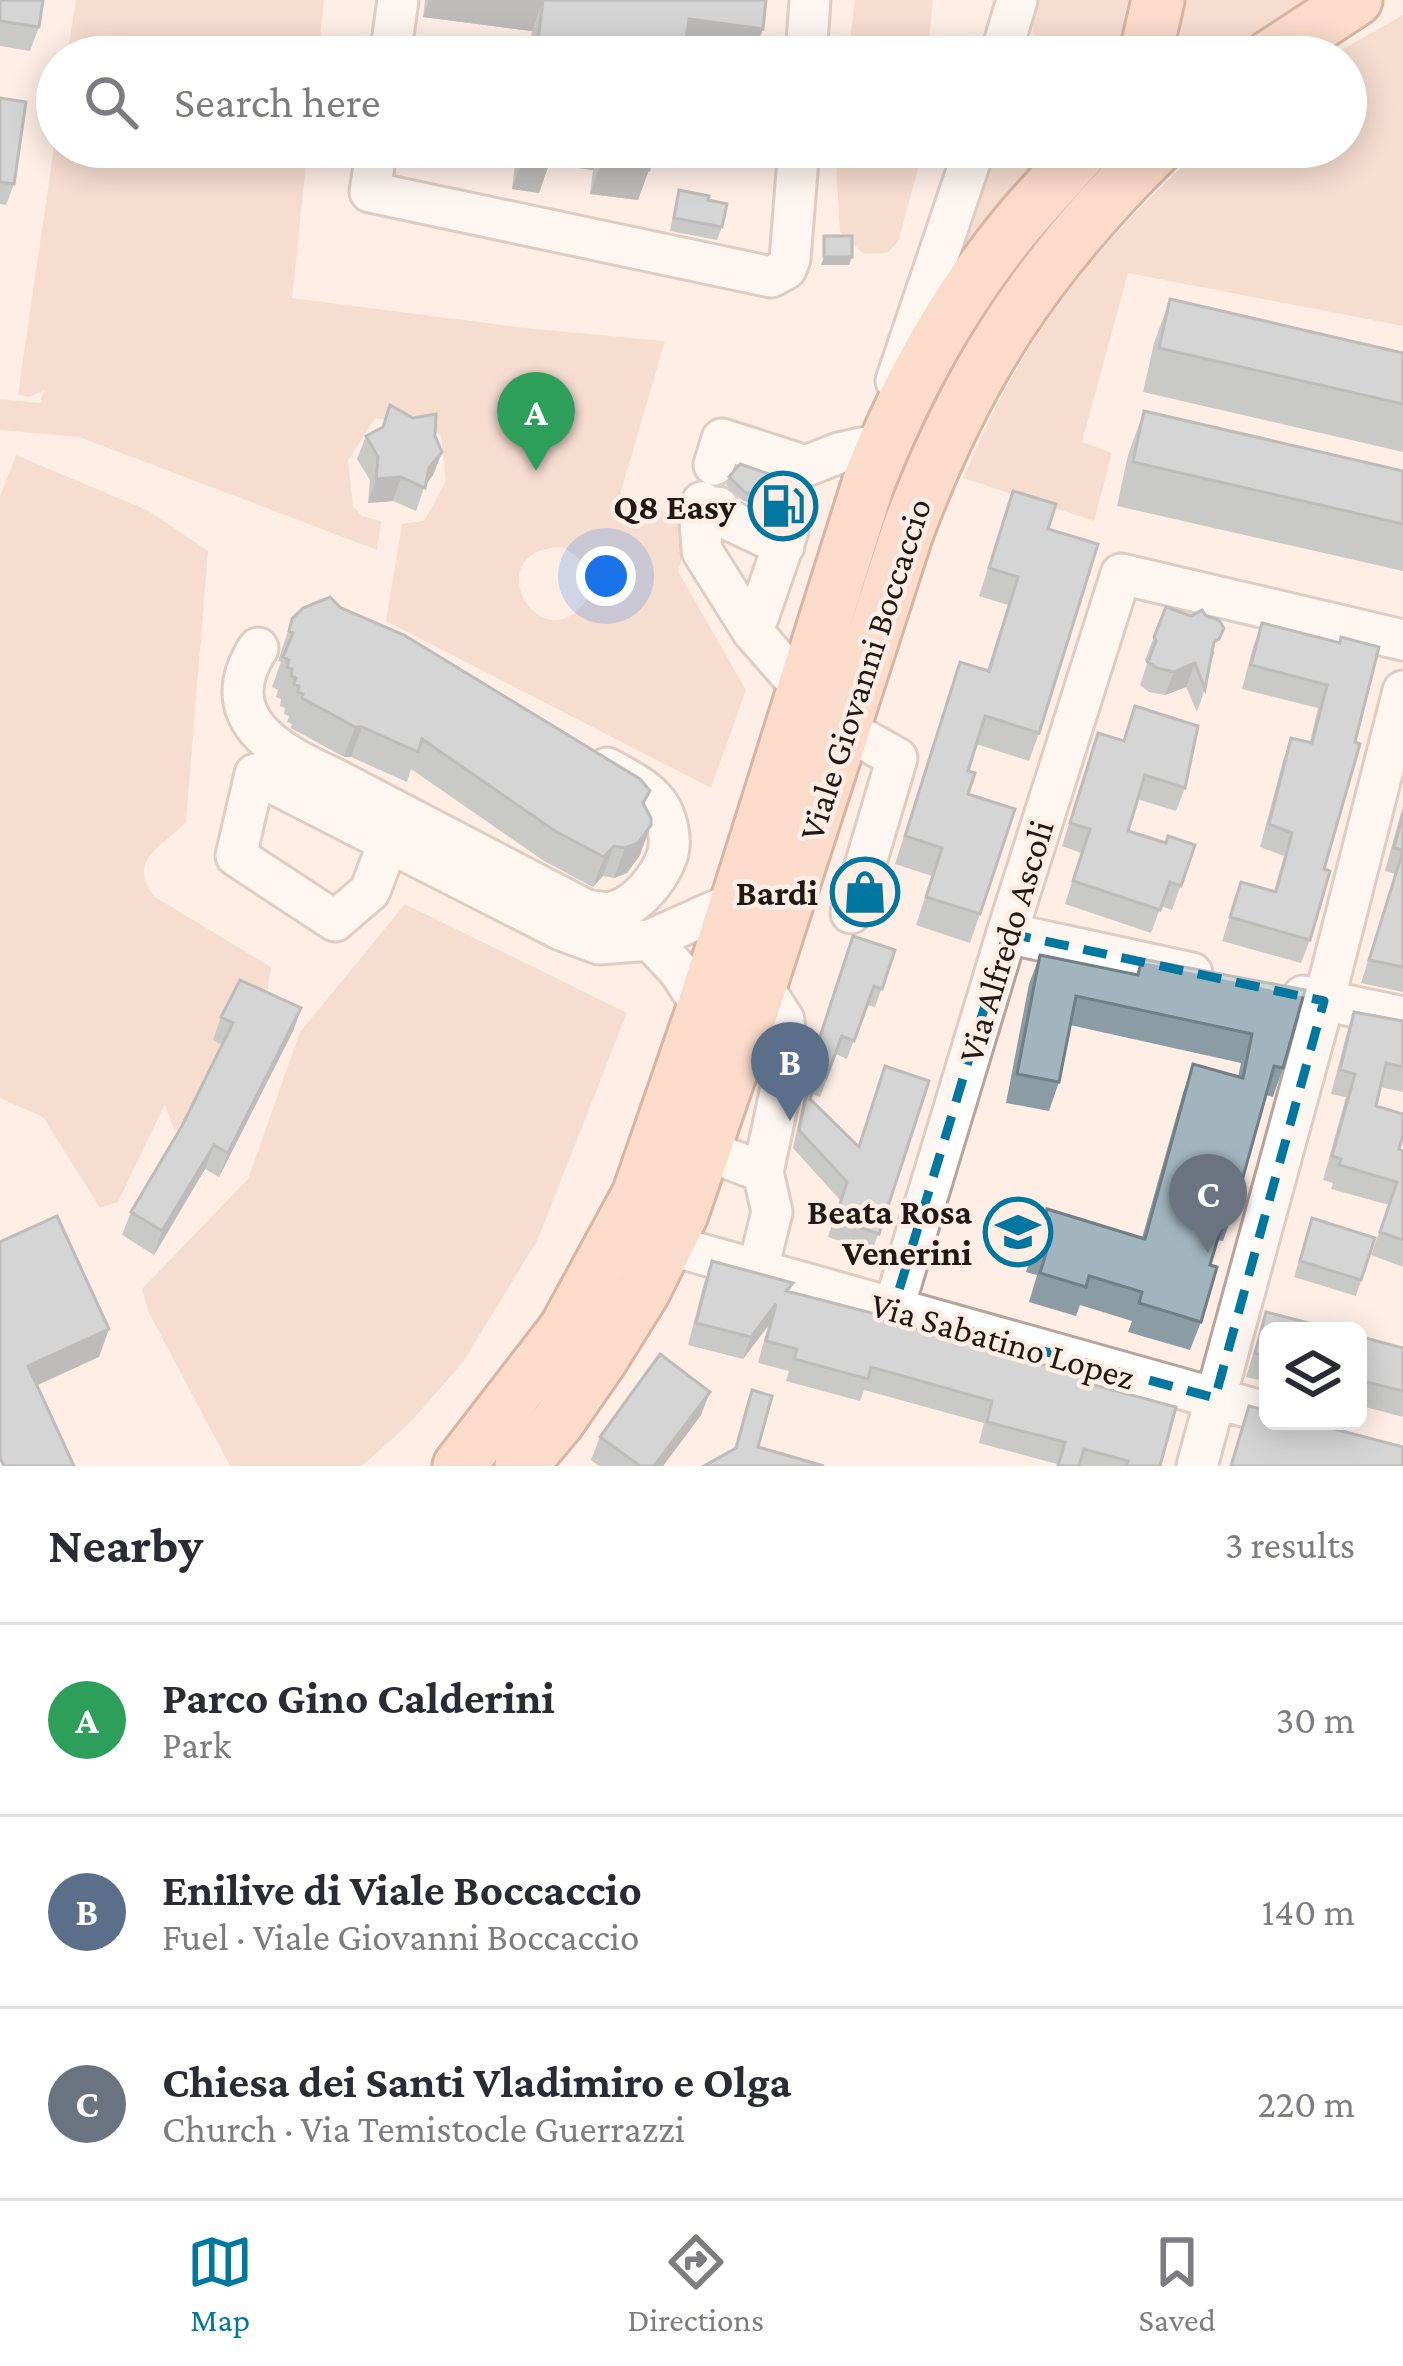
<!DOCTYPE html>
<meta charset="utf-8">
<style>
body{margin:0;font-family:"Crimson Pro",serif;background:#f7f7f7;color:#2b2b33}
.controls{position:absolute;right:36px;bottom:36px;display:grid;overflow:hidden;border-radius:18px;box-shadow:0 6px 30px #0003}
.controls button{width:108px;height:108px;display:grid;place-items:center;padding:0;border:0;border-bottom:3px solid #e1e1e2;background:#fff;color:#2b2b33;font:60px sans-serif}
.you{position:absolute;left:606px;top:576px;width:42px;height:42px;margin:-30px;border:9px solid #fff;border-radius:50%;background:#1a73e8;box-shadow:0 0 0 18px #1a73e833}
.badge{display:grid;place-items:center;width:78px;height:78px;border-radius:50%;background:#0077a0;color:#fff;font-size:39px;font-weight:700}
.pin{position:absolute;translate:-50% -99px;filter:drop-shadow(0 3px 6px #0008)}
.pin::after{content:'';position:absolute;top:63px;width:42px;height:36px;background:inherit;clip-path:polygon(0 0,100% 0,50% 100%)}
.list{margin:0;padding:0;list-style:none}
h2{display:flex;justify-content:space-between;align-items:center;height:156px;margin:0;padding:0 48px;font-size:51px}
h2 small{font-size:39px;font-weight:400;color:#7c7c81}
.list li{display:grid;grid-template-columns:78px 1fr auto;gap:36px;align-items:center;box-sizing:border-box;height:192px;padding:0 48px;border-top:3px solid #e1e1e2}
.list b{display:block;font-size:45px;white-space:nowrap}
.list p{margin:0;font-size:39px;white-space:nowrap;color:#7c7c81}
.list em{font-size:39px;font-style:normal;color:#7c7c81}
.icon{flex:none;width:66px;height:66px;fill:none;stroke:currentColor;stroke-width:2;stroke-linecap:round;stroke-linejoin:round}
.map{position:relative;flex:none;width:1403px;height:1466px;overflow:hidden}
.search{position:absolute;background:#fff;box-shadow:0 6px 30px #0003;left:36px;right:36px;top:36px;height:132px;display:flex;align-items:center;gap:30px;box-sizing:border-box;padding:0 42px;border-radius:66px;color:#7c7c81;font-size:45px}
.sheet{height:732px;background:#fff}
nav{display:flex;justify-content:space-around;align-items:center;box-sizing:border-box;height:168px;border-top:3px solid #e1e1e2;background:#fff;font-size:33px;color:#7c7c81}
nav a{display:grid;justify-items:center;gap:6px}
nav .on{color:#0077a0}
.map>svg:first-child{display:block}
</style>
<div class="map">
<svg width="1403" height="1466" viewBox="0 0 1403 1466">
<rect width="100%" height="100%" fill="#feeee6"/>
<path fill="#f0c8b5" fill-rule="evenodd" d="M76,0H324L318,57H67Z
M855,0H933L927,57H848Z
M1035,0H1144L1125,57H1045C1032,39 1029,21 1035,0Z
M1172,0H1332L1245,57H1159Z
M1403,15V326L1128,273L1082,442L1112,453L1094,521L963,478C975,452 986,426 999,401C1048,305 1123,218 1204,147H1346V57H1329Z
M57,127V147H308L292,298L525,328L665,341L620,495L694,523L678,571L746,690L711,788L386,621L402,524L424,521L446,481L441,436L430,427L375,418L348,461L353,506L362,516L381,521L377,550L79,437L0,430V399L40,403L44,391L28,397L18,394ZM562,547C585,558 603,584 581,607C535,657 478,549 562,547Z
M835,147H924L898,242L887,253L864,254L840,232Z
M987,147H1066L948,273Z
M16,455L149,511L208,551L186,822C163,847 125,860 155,897L271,967L267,995L190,1130H174L165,1104L118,1202L100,1208L43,1117L0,1098V496Z
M405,904L627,1013L537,1241L463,1362L408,1425L362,1466H230L148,1311L142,1289L248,1179L300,1032Z"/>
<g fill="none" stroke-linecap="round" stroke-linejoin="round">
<defs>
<path id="minor" d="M390,57L398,0
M806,57L810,0
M1000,57L1017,0
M377,147L370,192L771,277L786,269L790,259L799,147
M896,381L975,147
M714,465L722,439L806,466L839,453L884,443
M702,502L700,520L702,551L753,632
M718,507L722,514L729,520L784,546
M788,531L753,632L803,689
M258,648C213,718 278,753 333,778
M842,731L865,740L897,758L851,913
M321,806L333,778L586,910C595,911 607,914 615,911C637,906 660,877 667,856C672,842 668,822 661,809C650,789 626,779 607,768
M389,840L370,891L335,921L236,856L255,774L561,930L599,944L650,940L737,901
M1007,933L1192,973
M650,940L679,971L703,1008
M761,984L784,1020L787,1060L763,1172
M1303,996L1403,1017
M705,1150L763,1172L772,1212L758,1269
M669,1245L1268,1413
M893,1310L1007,933L1121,574L1403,640
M1197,1466L1324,1001L1403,691"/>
<path id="major" d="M1145,57L1158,0
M1269,57L1356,0
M459,1466L565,1329L638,1195L703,1008L869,481C905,390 954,300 1017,224C1039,198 1063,173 1085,147
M521,1466L558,1422L601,1360L644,1291L682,1214L761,984L907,533C966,374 1037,266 1158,147"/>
</defs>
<use href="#minor" stroke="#b7a49c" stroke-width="45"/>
<use href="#major" stroke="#a96f52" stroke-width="57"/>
<use href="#minor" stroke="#fff" stroke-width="39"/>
<use href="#major" stroke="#f8c5ab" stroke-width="51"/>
</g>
<path fill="#8b9ca4" d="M0,0L39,27L30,51L0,46Z
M425,0H766L763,29L752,57H731L684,51V57H528L532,31L423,17Z
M0,98L14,184L6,205L0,204Z
M517,147H652L638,200L590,194L593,170L549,164L539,193L512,189Z
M679,190L708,200L722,227L717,240L670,231L675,204Z
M1170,299L1403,353V452L1143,392L1154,343Z
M390,405L435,436L442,452L433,475L425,485L416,511L393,501L368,503L370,480L357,459L366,436L382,428Z
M1144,411L1403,471V571L1117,506L1128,455Z
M729,477L810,488L802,512L785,507L772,514L742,500L726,485Z
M1013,491L1048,529L1039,733L1029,761L976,744L968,771V794L980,914L970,943L916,925L932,876L895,864L960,662L987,671L1008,605L979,596Z
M341,608L644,806L640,855L627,873L614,878L603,876L593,887L544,861L411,769L407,782L351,757H344L291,728L292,724L287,722L289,716L284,714L285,708L280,706L281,699L276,697L278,690L272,687L281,662L278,661L292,619Z
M1262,623L1339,643L1324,869L1310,940L1301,963L1222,941L1241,882L1274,891L1284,856L1260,847L1283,761L1291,738L1310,742L1318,708L1242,689L1253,647Z
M1154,637L1215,652L1210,663L1205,689L1197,712L1186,687L1165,695L1149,692L1140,685L1147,664L1145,660Z
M1135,706L1185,788L1176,811L1137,799L1128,831L1166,843L1195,845L1172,910L1161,906L1151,933L1065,904L1081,853L1062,846L1090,756L1098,733L1123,740Z
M1403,805V992L1361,983L1395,874L1385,871Z
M853,936L895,950L875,1007L867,1005L847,1059L836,1054L820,1097L812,1094L810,1099L858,1146L929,1081L872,1252L828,1237L840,1200L793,1148L811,1064Z
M1040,955L1136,975L1142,959L1305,990L1283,1068L1273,1097L1266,1095L1233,1213L1223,1241L1217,1240L1210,1265L1201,1322L1190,1350L1128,1332L1132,1321L1080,1305L1076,1316L1029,1302L1037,1275L1026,1272L1047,1209L1142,1238L1183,1093L1193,1064L1238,1077L1241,1063L1070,1025L1059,1082L1049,1111L1006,1103L1029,984Z
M301,1008L293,1031L219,1177L205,1169L154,1255L122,1235L131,1212L182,1126L222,1045L213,1040L221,1017Z
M1354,1012L1403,1021V1092L1380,1087L1376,1106L1399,1149L1403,1151V1267L1371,1255L1389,1205L1331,1189L1333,1183L1323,1180L1346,1097L1331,1094L1346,1036Z
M1312,1218L1375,1238L1356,1296L1294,1277Z
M712,1261L793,1283L789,1292L1079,1381L1160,1466H1056L1057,1464L979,1443L984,1423L864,1390L860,1401L786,1381L789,1371L758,1363L768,1326L743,1359L688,1345L704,1283Z
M1266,1312L1268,1331V1382L1246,1377Z
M1358,1336L1403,1348V1417L1358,1405Z
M701,1415L663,1466H599L591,1460L600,1437Z"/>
<path fill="#717f86" d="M429,0H543L532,31L423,17Z
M689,19L763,29L752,57H731L677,50Z
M549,147H602L593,170L549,164L539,193L512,189L523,158Z
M601,163L649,170L638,200L590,194Z
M824,257H852L849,265H821Z
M442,452L433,475L424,487L429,468Z
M401,477L393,501L368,503L376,479Z
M788,499L785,507L772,514L775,506Z
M1195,663L1186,687L1165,695L1174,672Z
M355,727H362L351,757H344Z
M651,825L640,855L627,873L614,878L625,848Z
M614,846L603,876L593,887L604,857Z
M301,1008L293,1031L219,1177L228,1153Z
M214,1145L205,1169L154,1255L162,1231Z
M776,1304L768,1326L743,1359L751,1337Z
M109,1329L99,1357L18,1394L28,1366Z
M710,1392L701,1415L663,1466H654Z"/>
<path fill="#a2b5bf" stroke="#717f86" stroke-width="3" d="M0,0H43L39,27L0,21Z
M543,0H766L763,29L689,19L684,57H536Z
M0,98L26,102L14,184L0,182Z
M524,147H552L550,162L523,158Z
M603,147H652L649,170L601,163Z
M679,190L709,196L708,200L727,204L722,227L674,218Z
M824,236H852V257H824Z
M1170,299L1403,353V404L1159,348Z
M390,405L413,418L436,414L435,436L442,452L429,468L425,488L401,477L376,479L378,457L366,436L383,427Z
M1144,411L1403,471V524L1133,462Z
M740,464L810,488L805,504L788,499L775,506L745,492L729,477Z
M1013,491L1056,504L1048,529L1098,544L1039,733L985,716L968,771L975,773L968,794L1015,809L980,914L926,897L942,848L905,836L960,662L989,671L1018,577L989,568Z
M330,597L341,608L404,635L640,779L650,791L643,803L651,818V825L638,843L625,848L614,846L604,857L555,831L422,739L418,752L362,727H355L302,698L303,694L298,692L299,686L294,684L296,678L291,676L292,669L287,667L289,660L283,657L293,633L289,631L292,619L303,608Z
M1166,607L1191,616L1202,610L1206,616L1219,620L1224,628L1219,639L1214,642L1205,689L1195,663L1174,672L1157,668L1148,662L1156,641L1154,637Z
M1262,623L1340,643L1341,637L1379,647L1355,742L1360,744L1324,869L1330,871L1310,940L1230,917L1241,882L1276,892L1292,833L1269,824L1291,738L1312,743L1327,685L1251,665Z
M1135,706L1198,726L1185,788L1145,775L1128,831L1166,843L1168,836L1195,845L1181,886L1170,882L1160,910L1073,881L1090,829L1070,823L1098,733L1124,741Z
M1403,814V850L1394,848Z
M1403,851V967L1369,960Z
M853,936L895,950L882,989L874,986L854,1041L842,1036L826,1078L818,1075L810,1099L859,1147L885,1066L929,1081L879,1234L835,1219L847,1182L799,1130L817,1046Z
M1040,955L1138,975L1142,959L1305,990L1283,1068L1274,1066L1233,1213L1226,1211L1210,1265L1217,1267L1201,1322L1139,1303L1142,1292L1089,1276L1086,1287L1040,1273L1048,1247L1037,1244L1047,1209L1145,1239L1193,1064L1243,1078L1252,1034L1076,996L1059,1082L1017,1074Z
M240,980L301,1008L228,1153L214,1145L162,1231L131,1212L182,1126L233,1023L221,1017Z
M1354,1012L1403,1021V1067L1386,1063L1376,1106L1403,1114V1135L1399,1149L1403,1151V1240L1380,1232L1397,1182L1339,1165L1341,1159L1332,1156L1355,1074L1340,1070Z
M57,1216L109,1329L28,1366L74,1466H4L0,1458V1242Z
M1312,1218L1375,1238L1361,1280L1300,1261Z
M712,1261L793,1283L786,1291L884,1316L883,1319L1080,1375L1079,1381L1176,1407L1160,1466H1126L1128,1461L1084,1449L1079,1466H1058L1065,1442L987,1422L992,1401L871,1367L868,1379L794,1359L797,1349L766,1341L776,1304L751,1337L696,1323Z
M1266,1312L1340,1331H1268V1357L1255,1353Z
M1358,1336L1403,1348V1391L1358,1380Z
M660,1354L710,1392L654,1466H640L600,1437Z
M752,1390L772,1396L758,1447L824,1466H704L736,1448Z
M1249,1406L1268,1411V1421H1304L1403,1447V1466H1231Z"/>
<path d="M0 0H1403V1466H0ZM1007,933L1324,1001L1215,1398L893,1310Z" fill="#feeee6" fill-opacity=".55" fill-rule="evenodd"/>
<path fill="none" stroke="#0077a0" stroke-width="9" stroke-dasharray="24 15" stroke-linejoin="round" d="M1007,933L1324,1001L1215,1398L893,1310Z"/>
<defs>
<symbol id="fuel-ring" viewBox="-11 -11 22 22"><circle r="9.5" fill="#feeee6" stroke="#0077a0" stroke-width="1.5"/><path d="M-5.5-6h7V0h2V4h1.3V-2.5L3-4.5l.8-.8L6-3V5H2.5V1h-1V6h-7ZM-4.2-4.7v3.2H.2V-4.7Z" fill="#0077a0"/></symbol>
<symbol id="shop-ring" viewBox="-11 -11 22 22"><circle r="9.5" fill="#feeee6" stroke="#0077a0" stroke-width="1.5"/><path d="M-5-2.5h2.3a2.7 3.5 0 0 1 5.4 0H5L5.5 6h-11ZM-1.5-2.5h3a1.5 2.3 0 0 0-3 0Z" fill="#0077a0"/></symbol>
<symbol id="school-ring" viewBox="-11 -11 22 22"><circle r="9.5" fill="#feeee6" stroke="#0077a0" stroke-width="1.5"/><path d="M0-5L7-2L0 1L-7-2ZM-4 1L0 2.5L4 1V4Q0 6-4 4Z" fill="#0077a0"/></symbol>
</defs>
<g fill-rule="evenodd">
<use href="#fuel-ring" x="745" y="468" width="76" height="76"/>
<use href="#shop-ring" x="827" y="854" width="76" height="76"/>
<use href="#school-ring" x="980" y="1194" width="76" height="76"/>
</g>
<g text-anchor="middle" stroke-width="9" stroke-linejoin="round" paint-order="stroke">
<g font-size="36" font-weight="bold" fill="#1f1815" stroke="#feeee6" text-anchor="end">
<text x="736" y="519">Q8 Easy</text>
<text x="818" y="905">Bardi</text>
<text x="972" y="1224">Beata Rosa<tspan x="972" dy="41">Venerini</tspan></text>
</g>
<g font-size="36" fill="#1f1815" stroke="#feeee6">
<text transform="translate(864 669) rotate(-72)" y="13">Viale Giovanni Boccaccio</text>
<text transform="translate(1005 941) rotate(-73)" y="13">Via Alfredo Ascoli</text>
<text transform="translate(1003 1340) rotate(16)" y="13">Via Sabatino Lopez</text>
</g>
</g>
</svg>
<div class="controls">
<button><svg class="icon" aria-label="layers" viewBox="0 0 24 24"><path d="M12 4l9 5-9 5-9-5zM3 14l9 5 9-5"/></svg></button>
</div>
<div class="you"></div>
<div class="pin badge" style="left:536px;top:471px;background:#2e9e5b">A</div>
<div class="pin badge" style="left:790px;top:1121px;background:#5c6f8a">B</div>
<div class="pin badge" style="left:1208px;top:1253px;background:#6b7280">C</div>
<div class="search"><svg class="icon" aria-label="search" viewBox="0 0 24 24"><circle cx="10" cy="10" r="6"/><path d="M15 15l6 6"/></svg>Search here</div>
</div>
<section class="sheet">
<h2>Nearby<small>3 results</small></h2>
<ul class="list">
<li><span class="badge" style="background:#2e9e5b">A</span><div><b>Parco Gino Calderini</b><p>Park</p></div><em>30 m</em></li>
<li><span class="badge" style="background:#5c6f8a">B</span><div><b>Enilive di Viale Boccaccio</b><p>Fuel · Viale Giovanni Boccaccio</p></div><em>140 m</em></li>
<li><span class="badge" style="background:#6b7280">C</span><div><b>Chiesa dei Santi Vladimiro e Olga</b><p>Church · Via Temistocle Guerrazzi</p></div><em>220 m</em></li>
</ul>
</section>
<nav>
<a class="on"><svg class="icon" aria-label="map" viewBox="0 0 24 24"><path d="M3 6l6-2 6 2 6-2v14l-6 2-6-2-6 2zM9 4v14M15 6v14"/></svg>Map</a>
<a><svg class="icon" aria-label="directions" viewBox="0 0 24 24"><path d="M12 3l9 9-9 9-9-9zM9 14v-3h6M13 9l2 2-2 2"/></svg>Directions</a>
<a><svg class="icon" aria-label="saved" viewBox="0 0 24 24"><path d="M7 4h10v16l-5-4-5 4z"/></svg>Saved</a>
</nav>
